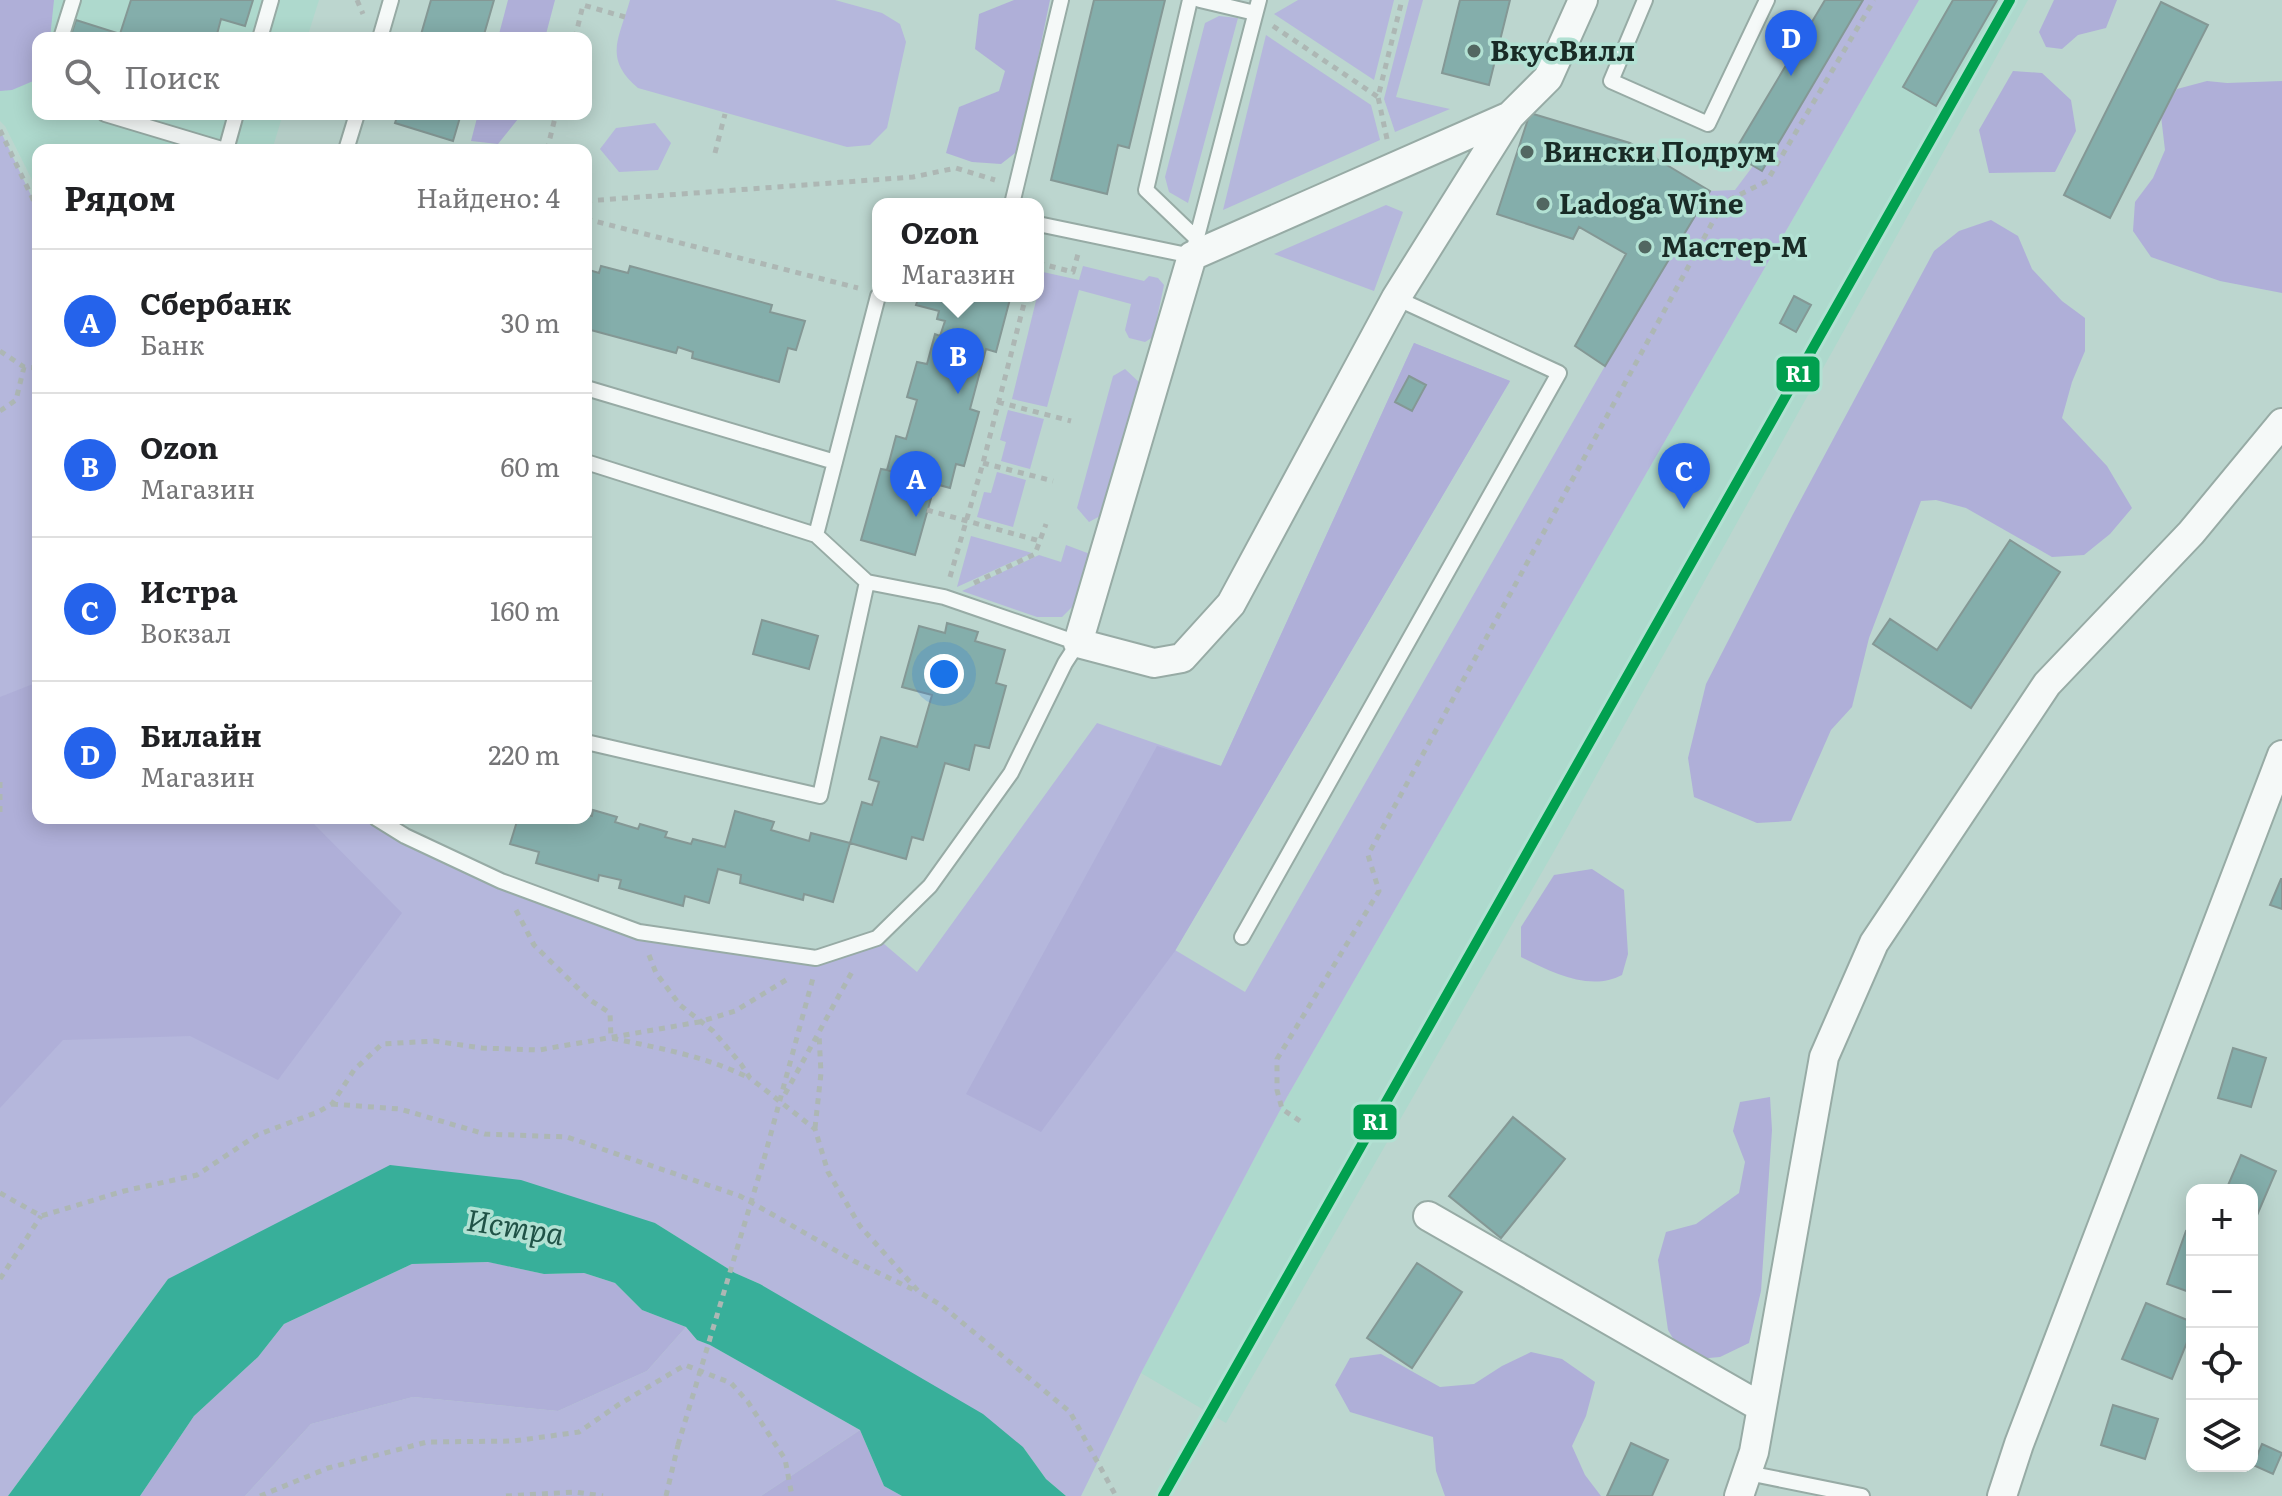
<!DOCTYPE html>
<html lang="ru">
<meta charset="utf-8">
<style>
body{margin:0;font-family:Literata,serif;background:#f2f2f2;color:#202124}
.controls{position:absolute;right:24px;bottom:24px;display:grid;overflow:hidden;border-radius:16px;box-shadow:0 4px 20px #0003}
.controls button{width:72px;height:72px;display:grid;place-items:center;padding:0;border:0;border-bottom:2px solid #e0e0e0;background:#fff;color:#202124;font:40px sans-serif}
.you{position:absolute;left:944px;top:674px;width:28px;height:28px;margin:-20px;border:6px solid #fff;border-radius:50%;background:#1a73e8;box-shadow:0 0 0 12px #1a73e833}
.badge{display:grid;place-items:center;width:52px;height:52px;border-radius:50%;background:#2563eb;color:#fff;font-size:26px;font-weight:700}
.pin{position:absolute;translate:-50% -66px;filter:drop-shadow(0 2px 4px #0008)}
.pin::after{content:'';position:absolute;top:42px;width:28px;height:24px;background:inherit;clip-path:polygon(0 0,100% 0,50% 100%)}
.popup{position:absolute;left:872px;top:198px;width:172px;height:104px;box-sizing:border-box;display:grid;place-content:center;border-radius:16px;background:#fff;filter:drop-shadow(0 2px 6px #0005);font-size:26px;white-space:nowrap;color:#757577}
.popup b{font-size:30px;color:#202124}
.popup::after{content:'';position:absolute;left:50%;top:100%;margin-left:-16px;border:16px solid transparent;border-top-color:#fff}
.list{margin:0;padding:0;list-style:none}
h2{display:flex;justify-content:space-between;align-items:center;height:104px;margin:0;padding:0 32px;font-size:34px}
h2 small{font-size:26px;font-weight:400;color:#757577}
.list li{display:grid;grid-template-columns:52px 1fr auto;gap:24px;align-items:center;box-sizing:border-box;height:144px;padding:0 32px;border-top:2px solid #e0e0e0}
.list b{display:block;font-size:30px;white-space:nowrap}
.list p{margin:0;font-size:26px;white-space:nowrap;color:#757577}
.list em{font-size:26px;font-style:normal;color:#757577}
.icon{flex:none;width:44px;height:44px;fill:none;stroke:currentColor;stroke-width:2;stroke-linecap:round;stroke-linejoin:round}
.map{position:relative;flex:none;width:2282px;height:1496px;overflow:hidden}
.search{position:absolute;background:#fff;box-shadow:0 4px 20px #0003;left:32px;top:32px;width:560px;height:88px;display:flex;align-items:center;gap:20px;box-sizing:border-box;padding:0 28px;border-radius:16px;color:#757577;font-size:30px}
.panel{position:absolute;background:#fff;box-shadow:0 4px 20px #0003;left:32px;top:144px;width:560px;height:680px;border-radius:16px}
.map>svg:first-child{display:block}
</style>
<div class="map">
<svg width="2282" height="1496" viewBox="0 0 2282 1496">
<rect width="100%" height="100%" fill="#bcd6cf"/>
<path fill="#aed9cd" d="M0,0H319L307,38H38V114H283L272,150H38V192L5,126L0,121Z
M1919,0H2028L1557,846L1226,1423L1141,1373L1287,1097Z"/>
<path fill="#b5b7dc" d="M630,0H835L882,13L900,24L906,42L887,128L870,145L847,147L638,88C603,58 619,39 630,0Z
M1298,0H1394L1374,80L1274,14Z
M1409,0H1423L1396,97L1450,109L1395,132L1384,99Z
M1863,0H1919L1287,1097L1141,1373L1081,1496H1066L1046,1479L1023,1447L760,1284L735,1273L655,1223L168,1279L8,1496H0V130L38,210V818H376L405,836L639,932L816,958L877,938L917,972L1097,723L1221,766L1414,343L1510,381L1175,950L1245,992L1605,366L1710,191L1735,190L1753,166L1762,171Z
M1219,16L1238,18L1188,203L1169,192L1165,177L1205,23Z
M1266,35L1371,105L1380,140L1223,210Z
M655,123L671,143L658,170L619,172L600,149L616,128Z
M1386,205L1403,212L1374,291L1274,254Z
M1083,266L1144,281L1149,276L1158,278L1164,285L1153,337L1145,342L1129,338L1125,330L1131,304L1079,290L1047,407L1012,399L1043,272L1079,280Z
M1125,369L1140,383L1102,515L1089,522L1077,508L1113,376Z
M1008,410L1044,419L1030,469L1001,461L1006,442L1000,440Z
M997,472L1026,480L1013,527L977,517L984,492L991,493Z
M971,536L1032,553L957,587Z
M1066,545L1090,554L1076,603L1062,617H1037L962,591L1039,555L1061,562Z
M686,1327L697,1340L710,1345L860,1430L761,1496H245L311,1424L413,1397L558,1411L647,1371Z"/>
<path fill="#afafd8" d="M0,0H54L50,38H38V79L12,90L0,91Z
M508,0H555L545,38H498Z
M1014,0H1050L1019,150L1001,164L972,162L946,153L959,107L999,91L1005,71L975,49L979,14Z
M2054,0H2117L2106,28L2078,35L2062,49L2046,47L2039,32Z
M2013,71L2042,73L2071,100L2076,131L2055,172L1989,173L1979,130Z
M2207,81L2227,83L2282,81V293L2220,281L2151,257L2133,231L2135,202L2153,178L2165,150L2161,116L2177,89Z
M478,114H522L498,144L471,141Z
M1991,220L2018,236L2032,269L2062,301L2085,318V351L2072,382L2062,418L2107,466L2132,508L2110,534L2084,555L2052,557L1966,508L1936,500L1921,501L1869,638L1852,707L1831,730L1791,821L1757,823L1694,797L1688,758L1706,684L1792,516L1934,251L1959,231Z
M1414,343L1510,381L1175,951L1041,1132L966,1094L1157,746L1221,766Z
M38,682V818H308L402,913L278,1080L190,1036L63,1040L0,1108V697Z
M1592,869L1624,890L1628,954L1622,975C1590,992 1551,972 1521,957V927L1554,875Z
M1770,1097L1772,1130L1761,1291L1749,1343L1720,1357L1686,1360L1668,1330L1658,1260L1666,1232L1696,1224L1739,1193L1745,1162L1733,1131L1740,1102Z
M489,1262L544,1274L584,1273L615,1283L642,1310L686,1327L647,1371L558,1411L413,1397L311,1424L245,1496H140L194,1416L258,1357L284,1324L412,1264Z
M1531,1352L1562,1359L1595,1382L1586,1416L1572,1446L1585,1475L1601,1496H1445L1436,1471L1433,1437L1350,1412L1335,1385L1350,1358L1381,1354L1440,1387L1474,1384L1502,1366Z
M860,1430L884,1486L902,1496H761Z"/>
<path fill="#38af9a" d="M390,1165L521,1180L655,1223L735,1273L760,1284L983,1414L1023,1447L1046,1479L1066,1496H902L884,1486L860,1430L710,1345L697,1340L686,1327L642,1310L615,1283L584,1273L544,1274L488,1262L412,1264L284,1324L258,1357L194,1416L140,1496H8L168,1279Z"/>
<path fill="#84aeab" stroke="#849895" stroke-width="2" d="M131,0H253L245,26L221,19L216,38H70L76,20L120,34Z
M431,0H494L483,38H420Z
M1094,0H1165L1129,148L1118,145L1107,194L1051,180Z
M1460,0H1510L1489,85L1442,73Z
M1825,0H1863L1762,171L1733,154Z
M1953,0H1997L1936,106L1903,87Z
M2161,2L2208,25L2110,218L2064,195Z
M1530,113L1630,143L1710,191L1605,366L1575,346L1626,254L1579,227L1573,239L1497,214Z
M398,114H461L453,141L395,123Z
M601,266L628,273L630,266L772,305L770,312L805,321L796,350L788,348L779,382L692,358L693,352L678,347L676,353L587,329L586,332V269L599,273Z
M919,296H1003L1010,299L996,352L986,349L970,409L979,412L964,466L956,464L950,488L887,470L896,436L906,439L917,400L907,397L917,362L927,364L935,334L940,336L945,321L937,319L939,311L916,305Z
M919,296H1003L1010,299L996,352L986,349L970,409L979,412L964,466L956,464L950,488L935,484L915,555L861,540L881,469L887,470L896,436L906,439L917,400L907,397L917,362L927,364L935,334L940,336L945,321L937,319L939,311L916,305Z
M1794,296L1811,305L1796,332L1780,323Z
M1409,376L1426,385L1412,411L1395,402Z
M2010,540L2060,572L1971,708L1873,644L1890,619L1937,650Z
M762,620L818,636L809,669L753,654Z
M947,623L978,632L975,641L1005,650L996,683L1006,686L989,748L975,745L969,770L945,763L923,840L912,837L906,859L850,843L862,802L872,805L879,782L869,779L881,737L917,747L932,695L902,687L919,626L945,633Z
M593,810L617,817L615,822L638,829L640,824L667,832L665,837L691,844L693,839L725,847L735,811L774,822L771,830L809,841L811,833L850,843L833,902L804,894L803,900L740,883L741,875L718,869L709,903L685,896L683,906L619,888L621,880L599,875L598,881L536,863L539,852L510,844L518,818H586V815L592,816Z
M2281,879H2282V909L2270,905Z
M2233,1048L2266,1058L2251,1107L2218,1098Z
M1513,1117L1565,1159L1501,1238L1449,1196Z
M2241,1155L2276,1171L2255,1220L2252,1219V1190H2226Z
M2186,1231L2192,1233V1293L2167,1284Z
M1417,1263L1462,1292L1412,1368L1367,1338Z
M2146,1303L2192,1322V1330L2172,1379L2122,1359Z
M2113,1405L2158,1419L2145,1459L2101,1445Z
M1631,1443L1668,1460L1652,1496H1607Z
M2262,1444L2282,1453L2273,1474L2253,1465Z"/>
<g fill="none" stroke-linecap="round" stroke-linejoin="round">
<defs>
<path id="lane" d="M1190,0L1146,190L1196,238
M1200,0L1255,13
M1645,0L1611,81L1708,124L1767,0
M61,38L73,0
M260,38L271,0
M380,38L391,0
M105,114L225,150
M226,150L236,114
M346,150L357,114
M1012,204L1061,0
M1038,224L1192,256L1259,0
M586,388L835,462
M586,462L816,535
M586,742L820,796L867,582
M376,818L405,836L501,881L639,932L816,958L877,938L930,886L1011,773L1065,663L1078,643L944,597L867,582L816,535L878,296
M1242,937L1559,373L1396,298
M1748,1473L1862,1496"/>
<path id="street" d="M1510,116L1396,298L1231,604L1182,658L1154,663L1078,643L1192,256L1510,116L1548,78L1583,0
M1428,1216L1761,1407
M1739,1496L1754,1452L1824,1057L1874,943L2047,684L2191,533L2282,423
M2002,1496L2019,1444L2282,755"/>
</defs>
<use href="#lane" stroke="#97aba5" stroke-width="18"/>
<use href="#street" stroke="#97aba5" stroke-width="32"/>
<path stroke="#adb7b4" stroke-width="5" stroke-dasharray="6 6" stroke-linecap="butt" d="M357,0L363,14
M1273,26L1378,97
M575,38L583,5L625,17
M0,130L38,210
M1387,139L1378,97L1402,0
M547,150L556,114
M715,153L725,114
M586,201L913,177L956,168L995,180
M586,219L858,288
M1038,263L1073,272L1078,254
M0,351L24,367L38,368
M998,402L1071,421
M0,411L16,400L24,367
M983,463L1053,481
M927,510L1040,541
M950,577L983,463L1026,296
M974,583L1035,554L1046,524
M0,782V816
M516,910L534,945L590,1000L610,1013L611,1038C658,1048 706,1056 749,1078
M649,955L656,973L680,1005L713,1031L741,1064L750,1078L815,1129L828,1172L860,1226L919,1292L941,1305L1070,1412L1116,1496
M785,1094L853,970
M332,1104L400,1109L485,1134L567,1137L740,1196L854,1261L914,1290
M1300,1121L1282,1109L1277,1090V1059L1379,891L1368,855L1723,203L1767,181L1874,0
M815,1128L821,1073L819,1034
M764,1159L813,978
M0,1193L41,1216L124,1191L197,1175L257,1135L318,1112L332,1104L354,1070L382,1044L434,1041L482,1048L539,1050L699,1022L735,1011L791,977
M0,1279L41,1216
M260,1496L328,1468L427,1442L514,1441L579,1432L618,1405L685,1365L731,1383L748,1402L785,1459L792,1496
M506,1496L575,1492L603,1496
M666,1496L678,1445"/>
<use href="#lane" stroke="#f5f9f8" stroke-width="14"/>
<use href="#street" stroke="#f5f9f8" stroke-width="28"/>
<path stroke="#adb7b4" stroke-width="5" stroke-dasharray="6 6" stroke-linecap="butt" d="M678,1445L764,1159"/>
<defs>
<path id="rail-1" d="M1163,1496L2010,0"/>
</defs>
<use href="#rail-1" stroke="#b2e1d3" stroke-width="16"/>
<use href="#rail-1" stroke="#01a04f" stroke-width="10"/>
</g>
<g fill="#526761" stroke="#b2e1d3" stroke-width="3">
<circle cx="1474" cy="51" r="8"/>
<circle cx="1527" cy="152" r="8"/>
<circle cx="1543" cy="204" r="8"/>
<circle cx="1645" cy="247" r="8"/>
</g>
<g text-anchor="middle" stroke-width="7" stroke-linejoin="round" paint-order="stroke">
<g font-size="28" font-weight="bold" fill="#192b26" stroke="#b2e1d3" text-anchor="start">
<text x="1490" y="61">ВкусВилл</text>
<text x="1543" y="162">Вински Подрум</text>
<text x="1559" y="214">Ladoga Wine</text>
<text x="1661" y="257">Мастер-М</text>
</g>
<g font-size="30" font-style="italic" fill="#205347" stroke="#b2e1d3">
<text transform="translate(515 1228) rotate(9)" y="10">Истра</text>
</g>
</g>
<g stroke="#b2e1d3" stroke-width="3">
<rect x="1775" y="355" width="46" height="38" rx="8" fill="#01a04f"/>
<rect x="1352" y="1103" width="46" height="38" rx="8" fill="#01a04f"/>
</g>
<g font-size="22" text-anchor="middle" font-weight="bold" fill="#fff">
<text x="1798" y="382">R1</text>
<text x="1375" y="1130">R1</text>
</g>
</svg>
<div class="controls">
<button>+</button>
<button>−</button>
<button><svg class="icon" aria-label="locate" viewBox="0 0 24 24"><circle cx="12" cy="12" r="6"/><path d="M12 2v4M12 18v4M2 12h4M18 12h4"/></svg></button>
<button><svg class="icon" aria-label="layers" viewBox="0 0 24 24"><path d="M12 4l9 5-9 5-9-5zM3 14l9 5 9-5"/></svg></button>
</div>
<div class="you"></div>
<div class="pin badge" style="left:916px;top:517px">A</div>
<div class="pin badge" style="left:958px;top:394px">B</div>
<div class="popup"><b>Ozon</b>Магазин</div>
<div class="pin badge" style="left:1684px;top:509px">C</div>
<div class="pin badge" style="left:1791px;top:76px">D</div>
<div class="search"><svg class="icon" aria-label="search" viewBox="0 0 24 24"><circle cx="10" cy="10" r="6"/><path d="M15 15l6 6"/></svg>Поиск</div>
<section class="panel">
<h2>Рядом<small>Найдено: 4</small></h2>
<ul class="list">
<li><span class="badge">A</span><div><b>Сбербанк</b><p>Банк</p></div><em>30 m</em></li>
<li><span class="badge">B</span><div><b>Ozon</b><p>Магазин</p></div><em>60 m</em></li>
<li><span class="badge">C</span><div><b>Истра</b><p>Вокзал</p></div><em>160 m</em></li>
<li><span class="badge">D</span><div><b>Билайн</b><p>Магазин</p></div><em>220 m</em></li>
</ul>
</section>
</div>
